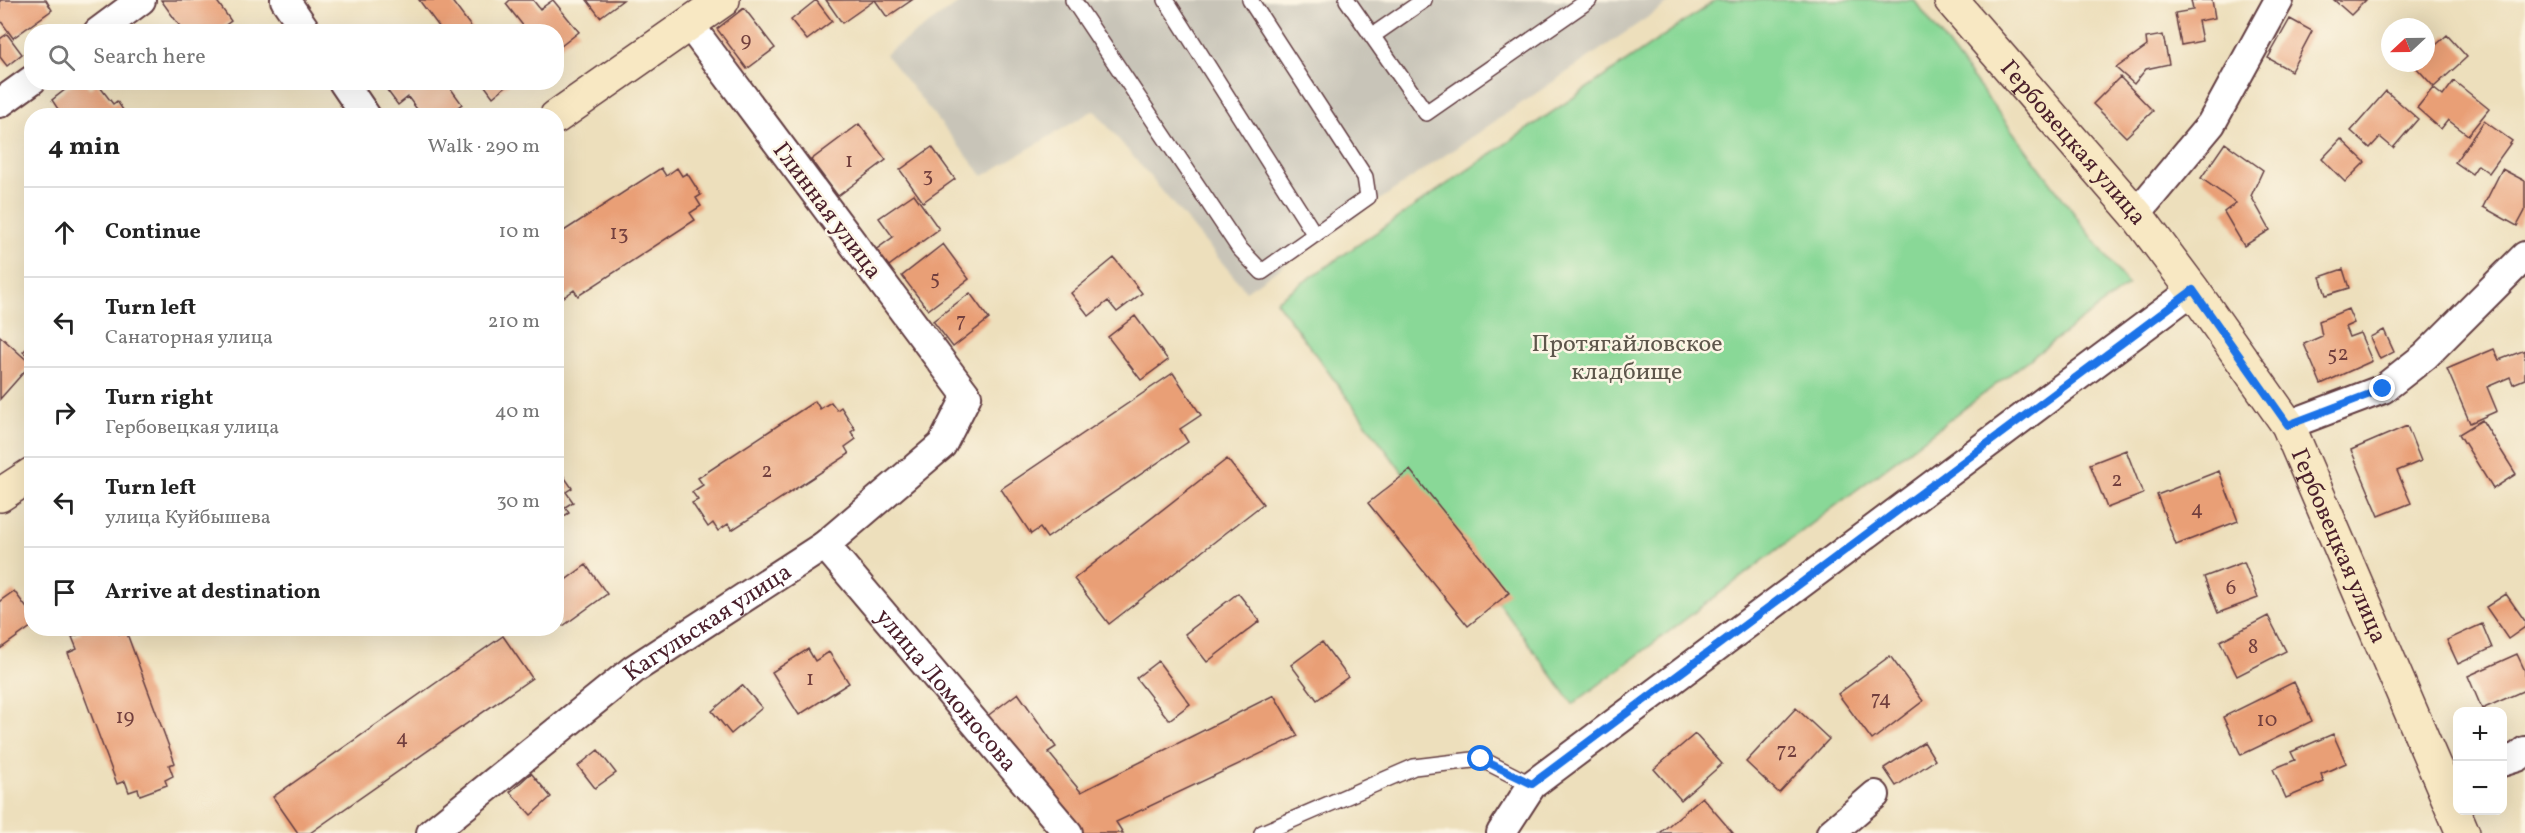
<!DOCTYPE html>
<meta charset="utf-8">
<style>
body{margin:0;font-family:Vollkorn,serif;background:#f2f2f2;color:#222}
.controls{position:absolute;right:18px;bottom:18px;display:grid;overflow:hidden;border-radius:12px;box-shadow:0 6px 24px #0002}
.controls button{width:54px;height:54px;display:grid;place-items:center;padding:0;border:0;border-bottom:2px solid #e0e0e0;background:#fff;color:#222;font:30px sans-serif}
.compass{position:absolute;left:2381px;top:18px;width:54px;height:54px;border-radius:50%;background:#fff;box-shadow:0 6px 24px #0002;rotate:248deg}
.stop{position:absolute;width:18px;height:18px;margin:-14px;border:4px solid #1a73e8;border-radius:50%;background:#fff}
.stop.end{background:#1a73e8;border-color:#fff;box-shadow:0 2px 6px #0008}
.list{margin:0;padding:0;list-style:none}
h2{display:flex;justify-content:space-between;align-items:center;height:78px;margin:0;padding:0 24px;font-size:26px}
h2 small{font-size:20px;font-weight:400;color:#767676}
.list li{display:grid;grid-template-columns:39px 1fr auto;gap:18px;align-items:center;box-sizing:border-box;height:90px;padding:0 24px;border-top:2px solid #e0e0e0}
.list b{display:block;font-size:22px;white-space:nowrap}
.list p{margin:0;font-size:20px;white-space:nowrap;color:#767676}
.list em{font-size:20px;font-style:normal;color:#767676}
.icon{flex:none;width:33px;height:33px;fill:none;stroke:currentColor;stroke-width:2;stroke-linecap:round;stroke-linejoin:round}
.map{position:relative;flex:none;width:2525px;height:833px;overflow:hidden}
.search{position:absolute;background:#fff;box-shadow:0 6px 24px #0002;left:24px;top:24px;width:540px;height:66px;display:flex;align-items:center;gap:15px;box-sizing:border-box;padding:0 21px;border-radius:24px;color:#767676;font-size:22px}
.panel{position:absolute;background:#fff;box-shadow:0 6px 24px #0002;left:24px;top:108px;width:540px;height:528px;border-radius:24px}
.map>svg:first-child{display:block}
</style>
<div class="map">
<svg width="2525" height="833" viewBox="0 0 2525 833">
<rect width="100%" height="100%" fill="#fcf5e5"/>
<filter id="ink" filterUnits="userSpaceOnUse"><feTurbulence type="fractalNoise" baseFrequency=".0167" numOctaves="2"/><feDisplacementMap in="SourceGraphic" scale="12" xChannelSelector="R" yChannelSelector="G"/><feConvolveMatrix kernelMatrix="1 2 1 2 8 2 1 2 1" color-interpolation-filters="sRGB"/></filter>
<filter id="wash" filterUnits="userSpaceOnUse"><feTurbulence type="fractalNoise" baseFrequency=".008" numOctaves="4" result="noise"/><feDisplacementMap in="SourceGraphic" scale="24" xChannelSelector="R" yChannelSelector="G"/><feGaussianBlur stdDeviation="1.35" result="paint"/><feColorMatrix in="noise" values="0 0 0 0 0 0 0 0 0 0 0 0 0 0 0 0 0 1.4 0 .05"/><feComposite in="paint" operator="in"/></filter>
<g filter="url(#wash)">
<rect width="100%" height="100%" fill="#eddfbc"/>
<path fill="#c8c4b8" d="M963,0H1673L1246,291L1094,110L983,176L885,54Z"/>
<path fill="#89d897" stroke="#6a7c61" stroke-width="1.5" d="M1716,0H1914L2128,285L1573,704L1276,301Z"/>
<g id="blocks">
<path fill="#e99f76" d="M0,0H46L52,10L13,38L0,20Z
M161,0H216L231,21L216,32H184Z
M419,0H451L475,32H443Z
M510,0H533L540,9L553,0L579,32L556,50V32H528L506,4Z
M587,0H623L600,17Z
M816,0L832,21L807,40L791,20Z
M826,0H912L887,17L875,0L842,23Z
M2191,0H2212L2215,18L2198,21L2202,41L2181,45L2175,13L2193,10Z
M2334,0H2366L2351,15Z
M744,8L775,48L747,69L717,29Z
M2290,19L2312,31L2291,71L2268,58Z
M7,34L22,54L7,66L0,57V39Z
M2163,35L2169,64L2146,69L2134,84L2116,68L2147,46L2146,38Z
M2447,35L2467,57L2434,87L2414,65L2416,63H2426V54Z
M2120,77L2153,111L2126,137L2093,104Z
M2454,81L2489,109L2468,135L2448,120L2441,129L2417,108L2433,88L2443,96Z
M75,82H85L89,89L97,83L113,104L117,101L127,116H55L60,112L52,100Z
M381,82H446L462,104L454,110L458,116H422L408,97L398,105Z
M482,82H511L493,97Z
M2386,91L2418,119L2393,148L2380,137L2370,148L2351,131Z
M2484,121L2512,141L2489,173L2478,165L2472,174L2455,162Z
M859,124L886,160L838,196L811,160Z
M2341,139L2365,162L2345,182L2322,159Z
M2225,143L2263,170L2251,196L2270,230L2244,246L2224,212L2236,203L2201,178Z
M932,147L955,179L923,202L900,170Z
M661,168L666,176L677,168L682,176L687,173L701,195L696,198L701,206L690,213L695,220L578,296L574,290L564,297L559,290L556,291V236Z
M2502,169L2525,181V211L2517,226L2483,207Z
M914,194L939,229L886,268L874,251L893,237L879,218Z
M943,244L969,279L928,310L902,276Z
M1114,258L1142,293L1117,312L1108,301L1089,316L1071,293Z
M2343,269L2349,288L2326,295L2320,277Z
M970,293L989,319L953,347L933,321Z
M2348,309L2354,323L2345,327L2349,337L2360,333L2372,361L2321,384L2304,344L2322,336L2319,321Z
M1135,316L1168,360L1141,380L1108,337Z
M2384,330L2394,352L2380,359L2370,337Z
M0,336L31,364L0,399Z
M32,343V360L23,352Z
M2494,349L2499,360L2525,350V379L2513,384L2510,377L2487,387L2497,411L2470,423L2447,369Z
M1173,373L1201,415L1180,429L1188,442L1047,538L1040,528L1031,534L1001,489Z
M815,401L820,409L831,402L837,410L841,407L855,429L851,432L856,439L845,447L849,454L732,530L728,524L718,531L713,523L708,527L692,503L698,500L692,492L703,485L698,478Z
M2482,420L2516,474L2493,489L2459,434Z
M2407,426L2421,461L2397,471L2411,503L2379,516L2351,450Z
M2126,450L2143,494L2107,508L2090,464Z
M1227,459L1263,504L1109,624L1074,579Z
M556,465L572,488L566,492L573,502L565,507L569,513L556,521Z
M1410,470L1509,593L1468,626L1368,503Z
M2219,471L2238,521L2176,545L2157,495Z
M2244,562L2258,598L2218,613L2204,577Z
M586,565L607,594L563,626L556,616V587Z
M14,591L32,615V626L0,649V601Z
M1238,593L1260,621L1207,662L1185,634Z
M2506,594L2525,621V627L2508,639L2486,607Z
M2268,616L2286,651L2237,676L2220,641Z
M2482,624L2492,648L2458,664L2447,640Z
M79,628H117L119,634L126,631L175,763L169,765L173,776L165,780L167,785L140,795L138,789L129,792L125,781L117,784L68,653L77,649L72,637L81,633Z
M503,636L532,678L310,833H298L273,797Z
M1322,642L1348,677L1317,700L1291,665Z
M808,649L815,661L829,652L849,683L799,715L772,672Z
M2517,654L2525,671V690L2482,709L2468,676Z
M1890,656L1923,701L1872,740L1838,694Z
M1158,661L1190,704L1169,720L1136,678Z
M2294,682L2312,721L2241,755L2223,717Z
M742,685L762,708L731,734L712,711Z
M1018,693L1056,747L1048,752L1081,792L1274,695L1298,736L1116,822L1123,833H1078L982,720Z
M1796,708L1829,739L1779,793L1746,762Z
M1695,734L1722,764L1681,800L1654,769Z
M2333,734L2346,763L2321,774L2324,782L2286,798L2273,769L2295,760L2291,752Z
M1924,742L1935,760L1896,786L1884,768Z
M598,750L616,773L595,788L578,766Z
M531,773L551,797L531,815L510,792Z
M1702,797L1733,833H1660Z"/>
</g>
</g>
<g filter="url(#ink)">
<use href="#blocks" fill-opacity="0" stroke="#623c41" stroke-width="1.5"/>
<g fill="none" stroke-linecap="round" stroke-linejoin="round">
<defs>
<path id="lane" d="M1073,0L1239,248L1262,272L1368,197L1365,177L1250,0
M1166,0L1315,235
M1347,0L1426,113L1589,0
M1372,36L1424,0
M1262,833L1414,767L1481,759L1532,785"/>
<g id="street">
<path d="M285,0L307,32"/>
<path d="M98,32L141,0"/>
<path d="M343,82L366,116"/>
<path d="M0,103L32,80"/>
<path d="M2136,214L2211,124L2279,0"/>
<path d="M2288,425L2383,389L2425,356L2525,256"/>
<path id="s1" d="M825,545L1068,833"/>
<path d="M2502,762L2518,757L2525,751"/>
<path id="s2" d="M431,833L634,669L825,545L942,445L967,396L689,24"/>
<path d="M1501,833L1532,785L2193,290"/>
<path d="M1831,833L1875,795"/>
</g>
<g id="secondary">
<path id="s3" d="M1951,0L2136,214L2193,290L2288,425L2463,833"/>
<path d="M556,117L723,0"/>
<path d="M0,495L32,474"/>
</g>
</defs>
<use href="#lane" stroke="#623c41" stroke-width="18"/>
<use href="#street" stroke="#623c41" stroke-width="32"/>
<use href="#secondary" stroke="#623c41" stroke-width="36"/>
<use href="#lane" stroke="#fff" stroke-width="15"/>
<use href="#street" stroke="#fff" stroke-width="28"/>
<use href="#secondary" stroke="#f8e8c3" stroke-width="33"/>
</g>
</g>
<g fill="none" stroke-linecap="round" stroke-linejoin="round" filter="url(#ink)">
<path stroke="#1a73e8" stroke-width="8" d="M1481,759L1532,784L2193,290L2288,425L2383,389"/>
</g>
<g text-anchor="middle" stroke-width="5" stroke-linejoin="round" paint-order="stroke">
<g font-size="21" fill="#723f3e">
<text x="746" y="46">9</text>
<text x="849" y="167">1</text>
<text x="928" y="181">3</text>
<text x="619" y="239">13</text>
<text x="935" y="284">5</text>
<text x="961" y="327">7</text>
<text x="2338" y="360">52</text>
<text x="767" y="477">2</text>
<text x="2117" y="486">2</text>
<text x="2197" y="515">4</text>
<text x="2231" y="594">6</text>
<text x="2253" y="653">8</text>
<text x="810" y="685">1</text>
<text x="1881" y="705">74</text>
<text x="125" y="723">19</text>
<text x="2267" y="726">10</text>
<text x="402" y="744">4</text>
<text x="1787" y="757">72</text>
</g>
<g font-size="24" fill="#4a1f2b" stroke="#fcf5e5">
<text dy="8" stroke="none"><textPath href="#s3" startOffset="188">Гербовецкая улица</textPath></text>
<text transform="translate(828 210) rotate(53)" y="8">Глинная улица</text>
<text dy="8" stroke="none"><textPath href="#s3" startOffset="674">Гербовецкая улица</textPath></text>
<text dy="8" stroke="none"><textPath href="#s2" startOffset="348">Кагульская улица</textPath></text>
<text dy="8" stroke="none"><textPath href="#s1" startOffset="189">улица Ломоносова</textPath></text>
</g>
<g font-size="24" fill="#5d564b" stroke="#fcf5e5">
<text x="1627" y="351">Протягайловское<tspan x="1627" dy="28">кладбище</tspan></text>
</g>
</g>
</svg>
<div class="controls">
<button>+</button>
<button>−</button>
</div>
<svg class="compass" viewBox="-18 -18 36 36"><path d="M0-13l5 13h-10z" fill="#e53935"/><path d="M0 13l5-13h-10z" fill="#767676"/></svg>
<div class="stop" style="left:1481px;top:759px"></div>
<div class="stop end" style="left:2383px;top:389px"></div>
<div class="search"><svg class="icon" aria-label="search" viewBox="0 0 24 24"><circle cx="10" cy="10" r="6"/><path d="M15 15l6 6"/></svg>Search here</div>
<section class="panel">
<h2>4 min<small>Walk · 290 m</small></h2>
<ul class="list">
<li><svg class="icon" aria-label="ahead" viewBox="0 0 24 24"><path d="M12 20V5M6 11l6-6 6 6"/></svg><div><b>Continue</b></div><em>10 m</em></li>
<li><svg class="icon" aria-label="left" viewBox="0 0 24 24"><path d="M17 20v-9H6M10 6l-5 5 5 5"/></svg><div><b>Turn left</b><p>Санаторная улица</p></div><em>210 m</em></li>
<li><svg class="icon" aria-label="right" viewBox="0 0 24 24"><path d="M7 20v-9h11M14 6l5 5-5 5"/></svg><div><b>Turn right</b><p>Гербовецкая улица</p></div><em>40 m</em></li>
<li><svg class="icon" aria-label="left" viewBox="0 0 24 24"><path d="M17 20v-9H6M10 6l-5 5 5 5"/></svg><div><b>Turn left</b><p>улица Куйбышева</p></div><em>30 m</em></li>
<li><svg class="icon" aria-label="arrive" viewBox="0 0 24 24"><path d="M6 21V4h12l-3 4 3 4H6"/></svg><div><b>Arrive at destination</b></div></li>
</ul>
</section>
</div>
